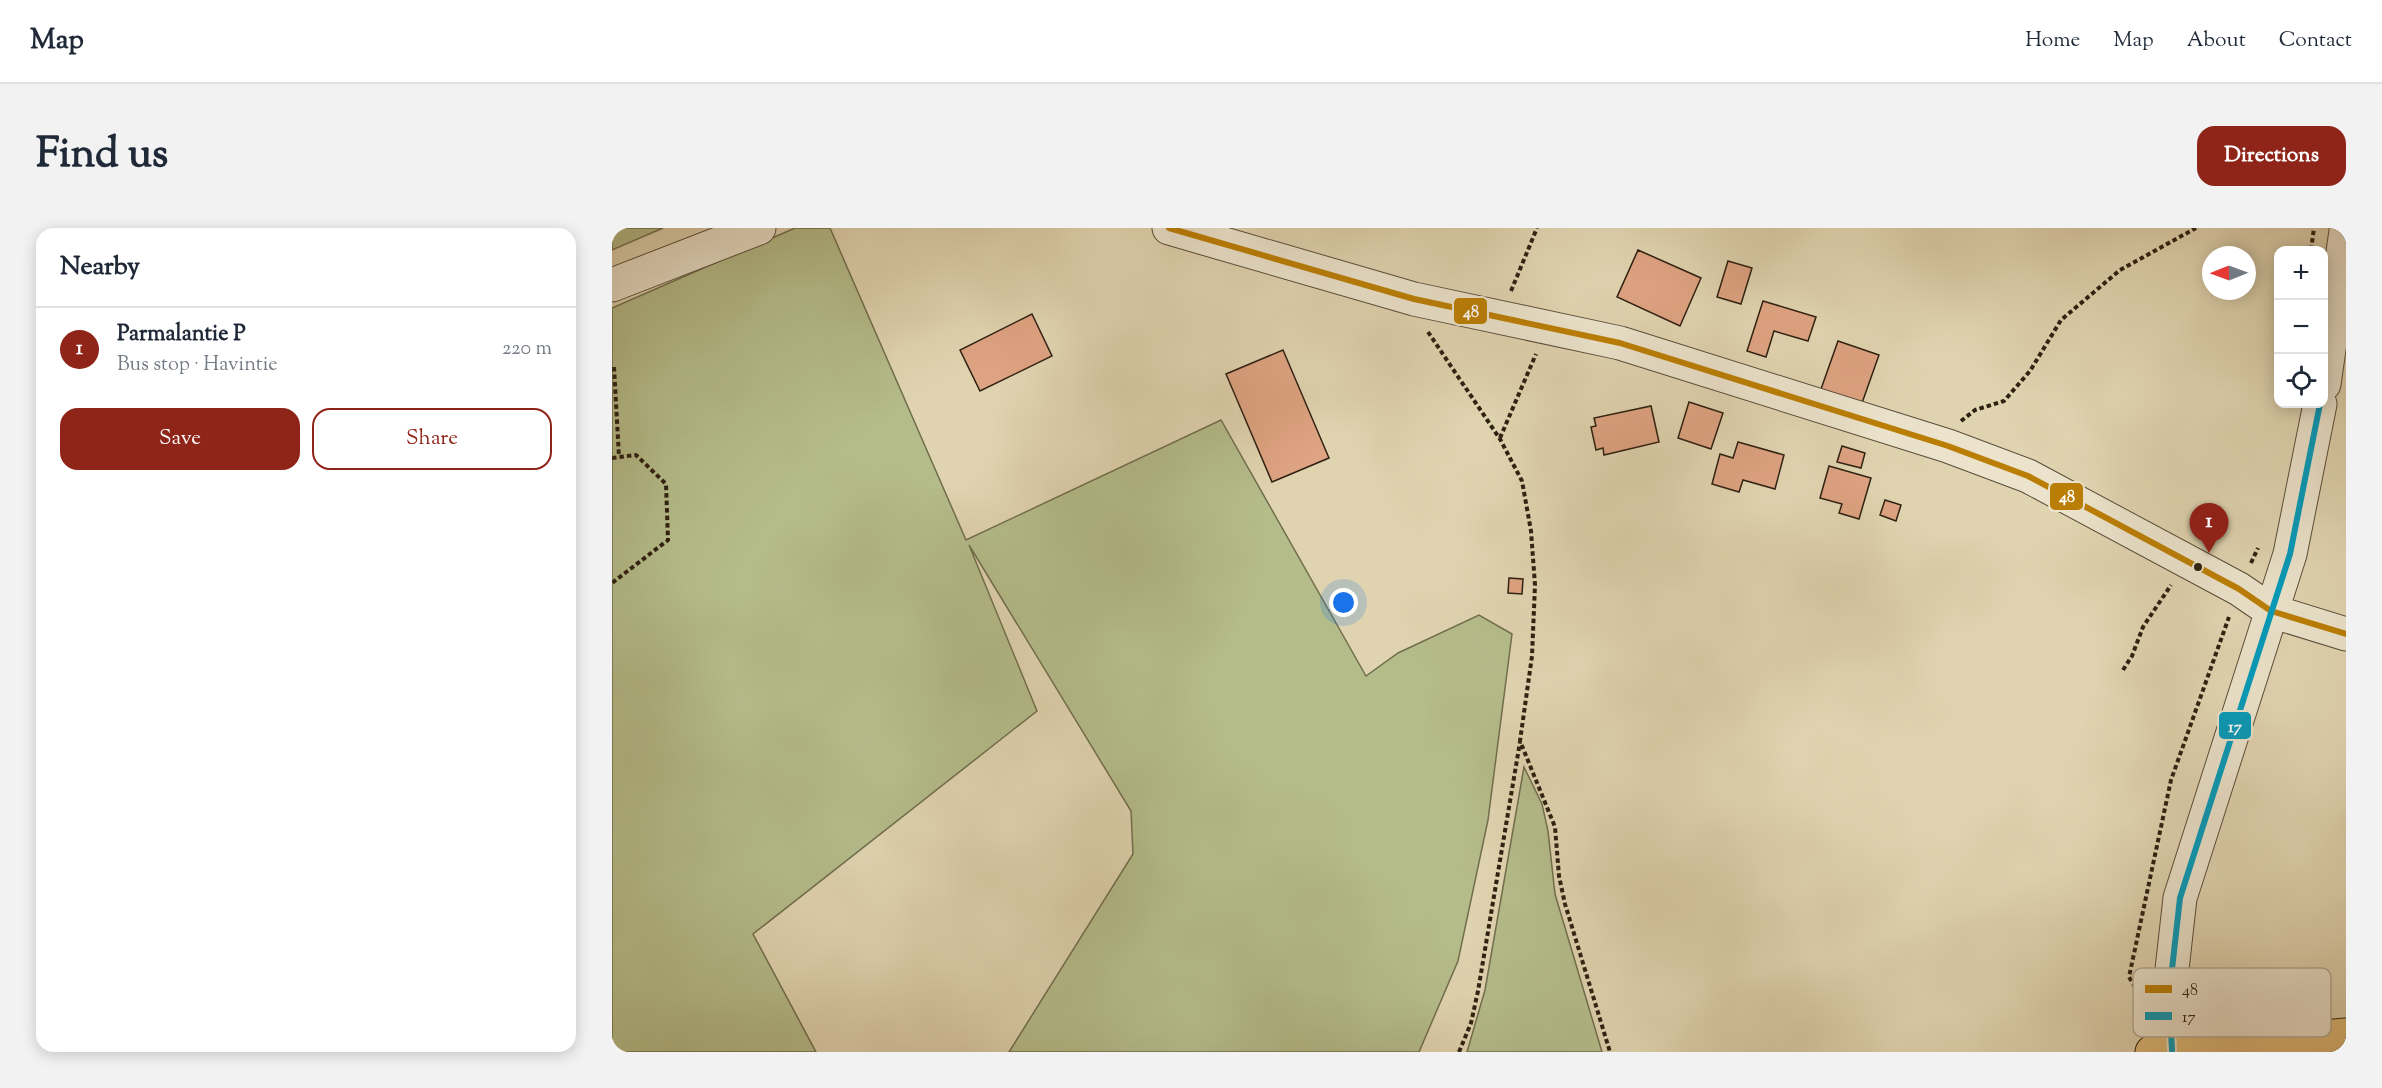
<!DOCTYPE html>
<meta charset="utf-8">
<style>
body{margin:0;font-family:"Sorts Mill Goudy",serif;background:#f2f2f3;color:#1f2937}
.controls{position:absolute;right:18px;top:18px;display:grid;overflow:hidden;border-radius:12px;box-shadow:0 3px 15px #0003}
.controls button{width:54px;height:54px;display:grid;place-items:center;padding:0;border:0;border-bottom:2px solid #e0e1e3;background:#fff;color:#1f2937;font:30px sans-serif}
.compass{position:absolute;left:1590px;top:18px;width:54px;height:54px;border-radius:50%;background:#fff;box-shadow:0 3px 15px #0003;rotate:269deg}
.you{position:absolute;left:732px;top:375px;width:21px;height:21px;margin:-15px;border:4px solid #fff;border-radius:50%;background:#1a73e8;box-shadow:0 0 0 9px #1a73e833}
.badge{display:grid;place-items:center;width:39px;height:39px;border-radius:50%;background:#8f2418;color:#fff;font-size:20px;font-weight:700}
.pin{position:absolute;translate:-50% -50px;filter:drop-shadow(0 2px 3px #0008)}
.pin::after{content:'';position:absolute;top:32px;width:21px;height:18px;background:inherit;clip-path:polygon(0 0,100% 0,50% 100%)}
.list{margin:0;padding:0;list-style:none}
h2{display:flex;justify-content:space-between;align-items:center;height:78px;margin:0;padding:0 24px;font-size:26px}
h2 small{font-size:20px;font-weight:400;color:#747a83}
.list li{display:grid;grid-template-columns:39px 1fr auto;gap:18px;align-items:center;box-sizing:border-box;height:84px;padding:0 24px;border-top:2px solid #e0e1e3}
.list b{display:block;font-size:22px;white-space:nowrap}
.list p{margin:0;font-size:20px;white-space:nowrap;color:#747a83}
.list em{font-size:20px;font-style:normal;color:#747a83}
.actions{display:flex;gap:12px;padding:18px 24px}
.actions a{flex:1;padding:14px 0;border:2px solid #8f2418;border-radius:18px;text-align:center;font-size:21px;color:#8f2418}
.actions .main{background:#8f2418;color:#fff}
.icon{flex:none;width:33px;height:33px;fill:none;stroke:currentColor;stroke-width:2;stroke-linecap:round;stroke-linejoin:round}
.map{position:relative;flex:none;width:1734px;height:824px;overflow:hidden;border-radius:18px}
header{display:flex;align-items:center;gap:36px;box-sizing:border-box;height:84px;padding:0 30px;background:#fff;border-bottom:2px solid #e0e1e3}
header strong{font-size:28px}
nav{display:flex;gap:33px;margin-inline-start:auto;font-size:21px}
.intro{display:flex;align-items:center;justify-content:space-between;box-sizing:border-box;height:144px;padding:0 36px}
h1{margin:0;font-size:42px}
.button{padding:15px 27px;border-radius:18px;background:#8f2418;color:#fff;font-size:21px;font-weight:700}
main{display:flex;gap:36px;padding:0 36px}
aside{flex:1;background:#fff;border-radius:18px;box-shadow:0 3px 15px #0003}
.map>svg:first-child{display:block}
</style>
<header>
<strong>Map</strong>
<nav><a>Home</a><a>Map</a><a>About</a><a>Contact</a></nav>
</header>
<div class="intro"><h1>Find us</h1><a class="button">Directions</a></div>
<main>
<aside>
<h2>Nearby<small></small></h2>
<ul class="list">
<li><span class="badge">1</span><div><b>Parmalantie P</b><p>Bus stop · Havintie</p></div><em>220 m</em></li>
</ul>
<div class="actions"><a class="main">Save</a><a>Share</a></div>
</aside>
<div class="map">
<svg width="1734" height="824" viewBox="0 0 1734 824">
<rect width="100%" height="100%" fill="#e0d4b0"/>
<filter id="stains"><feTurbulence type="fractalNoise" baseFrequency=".00333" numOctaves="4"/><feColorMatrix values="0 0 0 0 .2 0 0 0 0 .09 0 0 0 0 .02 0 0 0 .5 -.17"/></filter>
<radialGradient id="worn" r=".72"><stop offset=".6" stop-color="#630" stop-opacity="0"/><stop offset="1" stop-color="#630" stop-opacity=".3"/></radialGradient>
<path fill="#b4bc8a" stroke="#716e4e" stroke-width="1.5" d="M0,0H51L0,22Z
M183,0H218L354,312L609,192L754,448L786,425L867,387L900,406L876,592L846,733L807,824H397L521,626L519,583L357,317L425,483L141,706L204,824H0V80Z
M912,539L930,576L936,603L943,666L990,824H855L873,762Z"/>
<path fill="#dea382" stroke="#2e2011" stroke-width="1.5" d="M1026,22L1089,50L1068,98L1005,69Z
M1116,33L1140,40L1129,76L1105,69Z
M1151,73L1204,89L1196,113L1162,103L1154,129L1135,123Z
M420,86L440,128L368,163L348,122Z
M1226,113L1267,127L1250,175L1209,161Z
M671,122L717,230L660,254L614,146Z
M1077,174L1111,185L1099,221L1066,210Z
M1039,178L1047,214L992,227L991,220L984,222L979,199L984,198L982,190Z
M1126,214L1172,227L1163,261L1131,252L1127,264L1100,256L1108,226L1121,230Z
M1230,218L1253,225L1249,240L1225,234Z
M1217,238L1259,250L1247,291L1227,285L1230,276L1208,270Z
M1273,272L1289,277L1284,293L1268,287Z
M897,350L911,351L910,366L896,365Z"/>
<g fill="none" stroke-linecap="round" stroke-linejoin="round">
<defs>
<path id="minor" d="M557,0L802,71L1008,115L1336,218L1416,248L1627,361L1659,383L1734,406
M0,57L147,0
M1712,156L1734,3
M1560,822L1557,768L1568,670L1678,326L1708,176"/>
<path id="major" d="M1540,824L1734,807"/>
</defs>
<use href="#minor" stroke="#5a4d39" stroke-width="35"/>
<use href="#major" stroke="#2e2011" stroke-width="35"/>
<path stroke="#2e2011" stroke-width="4" stroke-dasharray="4.5 3" stroke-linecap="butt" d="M1699,22L1702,0
M899,63L925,0
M816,104L888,211L910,253L919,303L923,357L920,428L908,513L943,599L947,648L953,676L998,824
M2,139L7,229
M1349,193L1363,182L1392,173L1418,143L1449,92L1508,42L1584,0
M888,210L924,126
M0,230L24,227L54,256L56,312L0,355
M1639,335L1646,320
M1511,442L1520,428L1531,399L1559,357
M1527,766L1517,749L1559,552L1617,389
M847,824L859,795L866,763L908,514"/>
<use href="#minor" stroke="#ebe3cc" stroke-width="33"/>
<use href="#major" stroke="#e0ba78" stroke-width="33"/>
<defs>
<path id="bus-1" d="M557,0L802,71L1008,115L1336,218L1416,248L1627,361L1659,383L1734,406"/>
<path id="bus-2" d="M1560,822L1557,768L1568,670L1678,326L1708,176"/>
</defs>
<use href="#bus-1" stroke="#ebe3cc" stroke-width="10"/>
<use href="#bus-2" stroke="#ebe3cc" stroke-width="10"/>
<use href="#bus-1" stroke="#bb7e05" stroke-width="6"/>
<use href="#bus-2" stroke="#059bbb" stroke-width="6"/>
</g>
<circle fill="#2e2011" stroke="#ebe3cc" stroke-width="2" cx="1586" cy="339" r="5"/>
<rect x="1521" y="740" width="198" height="69" rx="9" fill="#ebe3cc" stroke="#b2a894" stroke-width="1.5"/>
<rect x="1533" y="757" width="27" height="8" fill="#bb7e05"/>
<rect x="1533" y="784" width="27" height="8" fill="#059bbb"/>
<g font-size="16" fill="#2e2011">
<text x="1570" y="767">48</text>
<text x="1570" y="794">17</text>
</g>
<g stroke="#ebe3cc" stroke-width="2">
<rect x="841" y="69" width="35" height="28" rx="6" fill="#bb7e05"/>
<rect x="1437" y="254" width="35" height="29" rx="6" fill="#bb7e05"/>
<rect x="1606" y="483" width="34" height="29" rx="6" fill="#059bbb"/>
</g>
<g font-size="16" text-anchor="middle" font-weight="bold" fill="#fff">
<text x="859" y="89">48</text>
<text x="1455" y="274">48</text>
<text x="1623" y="504">17</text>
</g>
<rect width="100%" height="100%" filter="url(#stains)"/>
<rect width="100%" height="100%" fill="url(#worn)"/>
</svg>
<div class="controls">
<button>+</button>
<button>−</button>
<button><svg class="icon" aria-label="locate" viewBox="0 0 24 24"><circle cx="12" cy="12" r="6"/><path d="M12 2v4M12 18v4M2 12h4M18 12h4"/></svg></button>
</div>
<svg class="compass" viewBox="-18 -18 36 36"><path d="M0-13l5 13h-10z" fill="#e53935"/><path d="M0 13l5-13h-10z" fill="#747a83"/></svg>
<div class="you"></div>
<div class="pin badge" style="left:1597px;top:325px">1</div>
</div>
</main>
